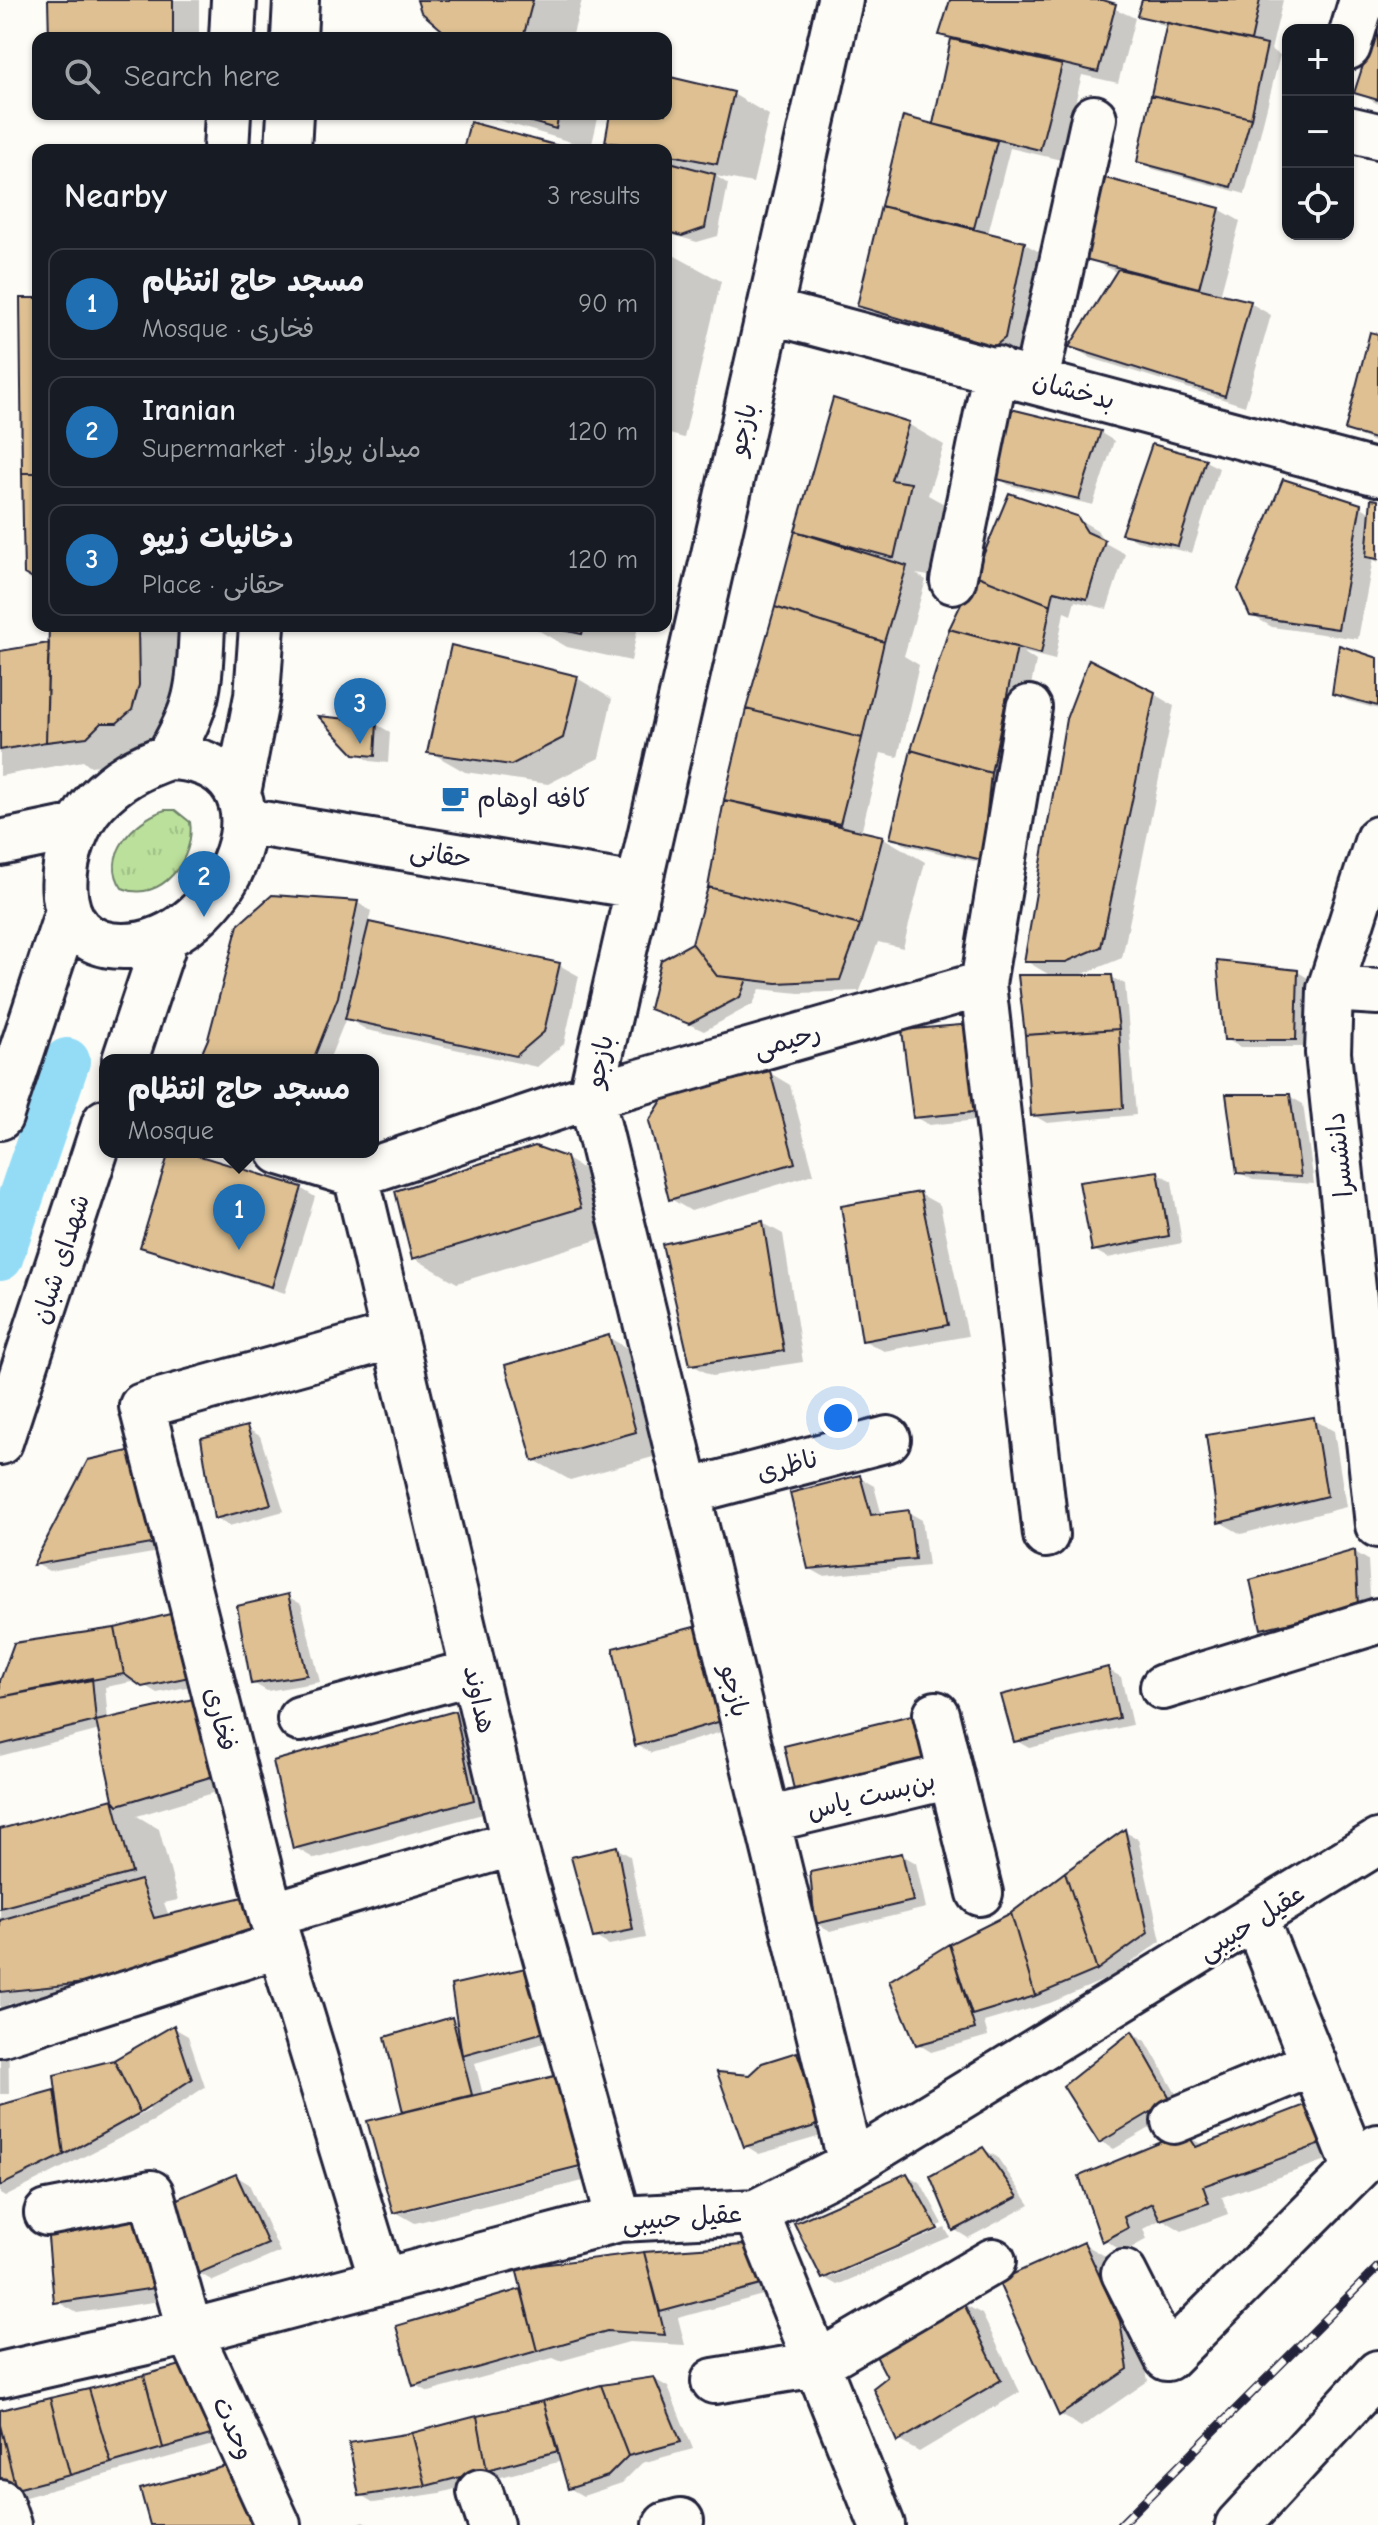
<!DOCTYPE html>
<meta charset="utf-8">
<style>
body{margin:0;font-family:"Comic Neue","Playpen Sans Arabic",sans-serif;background:#20242c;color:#f1f3f6}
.controls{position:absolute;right:24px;top:24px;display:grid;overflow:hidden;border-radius:16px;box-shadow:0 2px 6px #0004}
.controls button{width:72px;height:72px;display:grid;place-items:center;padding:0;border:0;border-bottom:2px solid #363941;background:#171b24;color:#f1f3f6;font:40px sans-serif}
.you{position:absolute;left:838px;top:1418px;width:28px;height:28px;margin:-20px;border:6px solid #fff;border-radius:50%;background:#1a73e8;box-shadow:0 0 0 12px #1a73e833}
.badge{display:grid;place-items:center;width:52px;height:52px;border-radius:50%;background:#1f6fb2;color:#fff;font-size:26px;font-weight:700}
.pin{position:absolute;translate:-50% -66px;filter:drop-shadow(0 2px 4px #0008)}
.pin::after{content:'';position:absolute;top:42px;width:28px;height:24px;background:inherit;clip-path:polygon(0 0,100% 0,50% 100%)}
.popup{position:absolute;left:99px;top:1054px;width:280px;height:104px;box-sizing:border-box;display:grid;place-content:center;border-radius:16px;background:#171b24;filter:drop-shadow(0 2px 6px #0005);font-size:26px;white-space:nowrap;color:#9ea1a6}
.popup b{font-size:30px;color:#f1f3f6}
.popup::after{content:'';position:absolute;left:50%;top:100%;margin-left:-16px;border:16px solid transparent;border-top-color:#171b24}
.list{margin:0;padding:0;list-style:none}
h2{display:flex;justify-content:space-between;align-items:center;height:104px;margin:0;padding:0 32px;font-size:34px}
h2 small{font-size:26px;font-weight:400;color:#9ea1a6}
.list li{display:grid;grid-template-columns:52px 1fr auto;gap:24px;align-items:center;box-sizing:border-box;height:112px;margin:0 16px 16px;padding:0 16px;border:2px solid #363941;border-radius:16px}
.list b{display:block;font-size:30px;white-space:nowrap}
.list p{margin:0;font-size:26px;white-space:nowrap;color:#9ea1a6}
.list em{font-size:26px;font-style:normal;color:#9ea1a6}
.icon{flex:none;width:44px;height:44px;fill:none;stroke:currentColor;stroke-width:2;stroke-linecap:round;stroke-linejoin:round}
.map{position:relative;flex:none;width:1378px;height:2525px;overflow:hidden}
.search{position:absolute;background:#171b24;box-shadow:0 2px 6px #0004;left:32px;top:32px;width:640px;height:88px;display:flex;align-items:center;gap:20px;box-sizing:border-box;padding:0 28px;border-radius:16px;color:#9ea1a6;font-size:30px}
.panel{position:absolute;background:#171b24;box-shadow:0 2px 6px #0004;left:32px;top:144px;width:640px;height:488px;border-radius:16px}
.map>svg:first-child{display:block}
</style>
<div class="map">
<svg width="1378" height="2525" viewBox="0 0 1378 2525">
<defs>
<pattern id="grass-tufts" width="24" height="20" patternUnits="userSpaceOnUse" patternTransform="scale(2)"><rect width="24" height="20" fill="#bbe09b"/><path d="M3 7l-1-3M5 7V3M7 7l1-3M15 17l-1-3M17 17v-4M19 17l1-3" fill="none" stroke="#a0c086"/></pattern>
</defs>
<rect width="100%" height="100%" fill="#fdfcf7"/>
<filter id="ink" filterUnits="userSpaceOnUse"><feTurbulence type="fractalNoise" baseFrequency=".0125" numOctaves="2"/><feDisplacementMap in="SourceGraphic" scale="16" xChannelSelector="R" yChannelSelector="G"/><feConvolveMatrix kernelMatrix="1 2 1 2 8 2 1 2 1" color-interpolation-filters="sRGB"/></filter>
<g filter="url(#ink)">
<path fill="url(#grass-tufts)" stroke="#6e816b" stroke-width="2" d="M165,810H175L190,822C196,857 161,905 122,888C100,856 134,820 165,810Z"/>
<path fill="#0003" fill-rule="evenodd" d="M50,0H199V38H51Z
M419,0H582L572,38H452Z
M952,0H1096L1135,18L1118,83L1082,75L1061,160L1010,148L988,234L1025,244L1045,255L1025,350L1016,356L880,316L860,305L890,210L883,205L934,126L953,41L941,34Z
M1144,0H1283L1271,50L1280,55L1245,194L1153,169L1139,161L1168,28L1140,15Z
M1378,25V104L1357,92Z
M666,78L733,94L769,115L753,183L716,176L728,184L718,236L697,242L666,233V150H623L608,141L612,114H666Z
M477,114H599L591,148Z
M1219,209L1240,221L1220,296L1250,303L1271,315L1245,406L1091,358L1072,347L1118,273L1087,258Z
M666,251L721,281L684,438L666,433Z
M1378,336V444L1347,430Z
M834,400L908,424L944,445L928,495L946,505L929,576L916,574L926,580L904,656L919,665L898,757L881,753L861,833L882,837L925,862L903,948L878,942L860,991L799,993L760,989L753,1004L704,1031L652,1008L694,944L710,886L726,800Z
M1013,411L1101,433L1114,441L1093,505L1009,485L996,477Z
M1205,461L1219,468L1192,553L1137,541L1123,533Z
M1378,502V562L1373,559L1358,639L1272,627L1251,615L1360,506L1371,513Z
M1076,518L1097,530L1105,543L1125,554L1107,609L1075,601L1071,615L1064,612L1055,660L1023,652L1036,661L995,866L906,845L892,837Z
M51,626H180L182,710L175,735L130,761L91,766L83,761L0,776V654L50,645Z
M531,626H638L631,661L567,647Z
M1378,660V709L1348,701L1334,693Z
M577,678L612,699L599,758L548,784L465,772L430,752Z
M1154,694L1174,706L1122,958L1078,976L1111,977L1125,984L1136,1115L1047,1123L1033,1115L1053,977L1026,961Z
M376,724L390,732L388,763L370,761L356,752Z
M358,903L371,911L368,924L559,965L579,976L564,1044L537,1067L367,1030L346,1018L329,1060H201Z
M1298,972L1311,980L1310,1047H1240L1226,1039Z
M972,1026L997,1118L929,1125L915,1117Z
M770,1073L790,1085L814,1174L691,1211L671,1199Z
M1289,1096L1303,1104L1314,1184L1253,1180L1239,1172Z
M171,1152L302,1189L315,1197L285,1293L156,1253L142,1246Z
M565,1158L609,1184L623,1232L457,1283L414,1258Z
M1158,1173L1172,1181L1182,1243L1108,1258L1094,1250Z
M920,1194L940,1205L968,1336L884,1351L863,1340Z
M763,1223L783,1234L803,1362L712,1376L691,1364Z
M608,1337L644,1358L671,1452L570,1480L534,1460Z
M1314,1420L1334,1431L1346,1507L1241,1534L1220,1522Z
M246,1428L260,1436L284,1511L229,1526L216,1518Z
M90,1462L176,1549L49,1571L36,1564Z
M860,1478L874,1486L882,1516L908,1512L922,1520L928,1566L823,1576L809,1568Z
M1355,1552L1368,1560L1371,1613L1277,1635L1263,1627Z
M287,1596L301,1604L320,1682L267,1691L253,1683Z
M115,1630L211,1682L157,1693L137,1681L105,1687L108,1720L243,1784L137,1816L159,1829L178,1900L164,1903L169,1916L243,1899L263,1911L181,1986L8,2004L9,2094H0V1831L115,1801L100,1730L0,1756V1689Z
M615,1649L738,1727L651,1753L637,1745Z
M1107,1669L1121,1677L1132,1725L1029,1748L1015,1740Z
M454,1713L475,1725L494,1811L315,1859L294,1847Z
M1125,1832L1138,1839L1161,1941L1111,1977L1050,2003L984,2022L988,2036L931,2052L918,2044L892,1982L1012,1915Z
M616,1848L630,1856L646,1938L609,1945L595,1937Z
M902,1855L916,1863L926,1908L830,1931L816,1923Z
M538,1967L552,1975L565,2037L475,2063L483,2095L563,2076L583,2088L611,2174L415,2223L394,2211L369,2122L408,2113L404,2110L388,2038L452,2019L459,2023L453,1987ZM601,2159L602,2162L408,2211V2207Z
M174,2028L188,2036L205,2087L155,2120L5,2197L0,2194V2107L54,2092L59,2095ZM148,2107L150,2110L5,2185V2181Z
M1133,2033L1146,2041L1184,2108L1114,2149L1100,2141Z
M797,2054L811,2062L835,2132L759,2154L746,2146L750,2077Z
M1313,2104L1352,2151L1222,2197L1228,2214L1182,2231L1162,2219L1143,2229L1147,2239L1124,2252L1104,2240L1185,2135L1204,2146Z
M983,2149L997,2157L1030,2205L968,2238L955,2230Z
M907,2175L921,2183L943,2224L829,2274V2278L945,2228L950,2237L837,2285L823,2277Z
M236,2176L249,2184L280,2252L213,2281L197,2272L202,2295L77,2313L56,2301L166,2206Z
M1084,2244L1105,2256L1140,2334L1148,2381L1081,2427L1061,2415L1001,2282Z
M742,2247L785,2289L678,2318L685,2345L629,2342L560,2361L553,2358L429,2392L415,2385L521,2291L525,2293L644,2254Z
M962,2303L982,2314L1020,2392L919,2452L898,2440L889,2378Z
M196,2363L231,2440L0,2504V2411Z
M654,2379L668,2387L693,2449L642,2463L622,2483L583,2496L569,2488L562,2461L440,2493L374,2503L361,2495L412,2435Z
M364,2521L371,2525H353Z"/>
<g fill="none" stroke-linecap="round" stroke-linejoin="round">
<path stroke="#94dcf6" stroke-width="46" d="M0,1258L67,1061"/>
</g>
<path fill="#dec092" stroke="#22223b" stroke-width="2" d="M48,0H173V38H49Z
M417,0H533L523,38L450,37L421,12Z
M950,0H1103L1116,4L1098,72L939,35Z
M1142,0H1260L1251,41L1137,16Z
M1378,19V100L1354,93Z
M1167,23L1267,45L1251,118L1151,95Z
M951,39L1062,65L1040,150L933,124Z
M666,76L734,92L717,164L666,154V150L605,142L610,114H666Z
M1151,95L1251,118L1231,187L1137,162Z
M504,114H559L556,129Z
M903,116L997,141L974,228L881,206Z
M470,122L570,149V150H463Z
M666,161L715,174L705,228L682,236L666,231Z
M1105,178L1220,208L1199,288L1085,259Z
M881,206L1025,242L1005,338L995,346L857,306Z
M1118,269L1251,301L1225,396L1069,347Z
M20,298H38V473H22Z
M1370,332L1378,334V440L1345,430Z
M833,398L909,422L891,480L911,483L894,558L795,531Z
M1011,409L1101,431L1079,499L993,478Z
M1152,444L1206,459L1178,546L1121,534Z
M22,473H38V582L24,574Z
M1283,479L1361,504L1338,629L1250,616L1238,589Z
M1009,493L1077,516L1087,532L1105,540L1087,599L1054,591L1051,605L975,575Z
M1371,499L1378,500V559L1366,557Z
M795,531L907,566L884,642L775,607Z
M975,575L1051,605L1041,654L949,629Z
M775,607L884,642L862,738L746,709Z
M49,626H138L139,685L132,710L117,723H101L87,737L46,742Z
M544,626H584L582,634Z
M949,629L1017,647L991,773L911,750Z
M49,643L46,742L0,750V651Z
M451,645L578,676L563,738L511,765L427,753Z
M1339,645L1378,658V706L1332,694Z
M1089,659L1155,692L1101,947L1066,962H1024L1066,719Z
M746,709L862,738L840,824L724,800Z
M318,716L377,722L375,756L354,754Z
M911,750L991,773L982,860L890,838Z
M724,800L883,836L860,925L708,887Z
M708,887L860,925L840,980L777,983L717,976L692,943Z
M272,895L358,901L338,997L313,1060H199L208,1039L238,925Z
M369,922L560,963L544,1032L516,1056L345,1019Z
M692,943L717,976L747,979L740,997L689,1024L649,1009L661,960Z
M1217,961L1298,970L1296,1040H1224Z
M1018,975H1112L1119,1029L1025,1035Z
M972,1024L984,1111L913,1118L902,1030Z
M1119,1029L1123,1108L1031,1116L1025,1035Z
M770,1071L795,1163L669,1200L649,1121L665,1096Z
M1226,1094H1290L1301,1177L1237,1173Z
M535,1146L566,1157L581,1208L412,1259L395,1191Z
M169,1152H187L302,1187L272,1287L140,1247Z
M1158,1171L1169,1236L1092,1251L1079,1182Z
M920,1192L948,1325L862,1341L841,1206Z
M763,1221L784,1351L690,1365L662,1244Z
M609,1335L636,1432L533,1461L505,1365Z
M1314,1417L1327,1496L1218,1523L1206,1435Z
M247,1426L271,1504L214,1519L201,1438Z
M142,1448L163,1542L33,1565L88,1460Z
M860,1475L871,1515L909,1510L915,1559L808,1569L790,1493Z
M1355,1550L1358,1606L1261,1629L1250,1580Z
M288,1594L307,1675L251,1684L237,1606Z
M182,1611L199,1675L142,1687L124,1674L115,1628Z
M698,1626L725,1720L635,1746L613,1648Z
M115,1628L124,1674L0,1697V1681L14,1643Z
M1108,1667L1119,1718L1014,1742L1001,1695Z
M92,1678L96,1721L0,1745V1697Z
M202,1697L223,1773L118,1805L113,1799L96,1721Z
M455,1711L474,1800L293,1849L273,1761Z
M928,1711L941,1759L795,1794L784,1746Z
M113,1799L132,1873L0,1908V1829Z
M1125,1829L1148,1933L1097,1970L1065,1872Z
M617,1846L633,1930L593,1938L571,1857Z
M902,1853L913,1901L815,1924L810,1872Z
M1065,1872L1097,1970L1035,1996L1011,1913Z
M140,1880L154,1918L243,1897L260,1953L160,1975L0,1992V1920Z
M1011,1913L1035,1996L972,2015L949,1944Z
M949,1944L975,2029L916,2045L889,1981Z
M539,1965L552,2030L462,2055L451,1985Z
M452,2017L472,2095L403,2112L385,2037Z
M174,2025L192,2079L140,2113L114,2060Z
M1132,2031L1171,2100L1099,2143L1063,2086Z
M797,2052L822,2124L744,2147L717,2072L749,2075L762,2063Z
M114,2060L140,2113L64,2155L54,2075Z
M563,2074L592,2163L393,2213L367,2121Z
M54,2090L64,2155L0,2186V2105Z
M1313,2102L1333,2140L1203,2186L1209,2203L1160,2220L1152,2203L1124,2217L1128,2228L1102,2242L1079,2176L1186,2132L1196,2147Z
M983,2147L1018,2197L953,2231L930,2176Z
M907,2173L938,2229L822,2279L794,2223Z
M236,2174L268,2244L197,2274L165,2204Z
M165,2204L182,2284L54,2303L47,2227Z
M1084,2242L1120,2321L1128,2369L1059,2416L998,2281Z
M742,2245L763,2260L772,2282L660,2312L644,2252Z
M644,2252L665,2335L607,2331L537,2351L516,2268Z
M521,2289L537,2351L413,2386L396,2326Z
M962,2300L1001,2380L897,2442L873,2388L887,2377L874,2352Z
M196,2361L218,2433L163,2448L144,2375Z
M144,2375L163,2448L111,2463L89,2389Z
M654,2377L681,2442L628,2456L601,2385Z
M601,2385L628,2456L608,2476L568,2489L543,2401Z
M89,2389L111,2463L70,2475L50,2398Z
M50,2398L70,2475L16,2489L0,2425V2410Z
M543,2401L558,2451L487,2470L477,2416Z
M477,2416L487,2470L426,2486L412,2433Z
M0,2425L16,2489L0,2493Z
M412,2433L426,2486L359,2496L349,2443Z
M234,2464L263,2525H150L140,2489Z"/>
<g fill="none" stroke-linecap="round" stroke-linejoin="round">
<defs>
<path id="minor" d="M840,0L591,1096L851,2164
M232,38L234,0
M294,38L296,0
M1348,47L1362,0
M1348,129L1378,136
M226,150L228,114
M288,150L290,114
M769,311L1378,473
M1036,380L1094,118
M953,581L996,369
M1029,708L983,984L1046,1535
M168,757C308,761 229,946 123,946C42,946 57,843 96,801C117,779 139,767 168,757Z
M168,757C200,704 199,687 202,626
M238,793L257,696L262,626
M244,821L638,886
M1378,839L1330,989L1328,1053L1378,1525
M0,843L77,827
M1330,989L1378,992
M125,1060L166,937
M0,1117L68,911
M280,1152L356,1175L591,1096L983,984
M356,1175L514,1843L619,2219
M0,1442L105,1122
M687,1492L888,1439
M1163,1687L1378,1621
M936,1714L980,1893
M300,1719L473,1672
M767,1820L951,1776
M271,1915L514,1843
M1256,1920L1355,2167
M0,2034L280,1945
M1174,2121L1314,2063
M756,2212L882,2525
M47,2213L151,2193L190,2332L278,2525
M1124,2273L1167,2358L1378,2147
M382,2280L271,1915L142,1406L394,1336
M0,2375L190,2332L619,2219L756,2212L851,2164L1378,1842
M714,2381L817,2364L993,2261
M480,2492L491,2525
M0,2502L8,2525
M666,2525L681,2521
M1238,2525L1378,2373"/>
</defs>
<use href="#minor" stroke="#22223b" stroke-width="50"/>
<use href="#minor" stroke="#fdfcf7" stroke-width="44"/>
<defs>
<path id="rail" d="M1120,2525L1378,2267"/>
</defs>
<use href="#rail" stroke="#22223b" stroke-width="9"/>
<use href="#rail" stroke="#fdfcf7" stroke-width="6" stroke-dasharray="18" stroke-linecap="butt"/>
</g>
</g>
<defs>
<symbol id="cafe-bare" viewBox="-9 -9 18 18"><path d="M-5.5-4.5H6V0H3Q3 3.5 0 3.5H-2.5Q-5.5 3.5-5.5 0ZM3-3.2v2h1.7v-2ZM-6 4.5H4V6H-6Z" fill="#1f6fb2" stroke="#fdfcf7" stroke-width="2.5" paint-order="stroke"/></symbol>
</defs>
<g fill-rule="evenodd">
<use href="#cafe-bare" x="435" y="778" width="40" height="40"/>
</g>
<g text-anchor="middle" stroke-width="6" stroke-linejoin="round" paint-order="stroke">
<g font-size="26" fill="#22223b" stroke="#fdfcf7">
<text transform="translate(1074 390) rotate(15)" y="9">بدخشان</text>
<text transform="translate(742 429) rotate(-77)" y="9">بازجو</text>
<text transform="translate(441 854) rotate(9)" y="9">حقانی</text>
<text transform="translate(787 1040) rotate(-16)" y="9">رحیمی</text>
<text transform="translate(599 1061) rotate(-78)" y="9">بازجو</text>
<text transform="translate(1339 1155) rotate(-96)" y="9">دانشسرا</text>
<text transform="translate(60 1259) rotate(-72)" y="9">شهدای شبان</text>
<text transform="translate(787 1465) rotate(-15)" y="9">ناظری</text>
<text transform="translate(735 1691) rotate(76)" y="9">بازجو</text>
<text transform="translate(480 1699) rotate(77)" y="9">هداوند</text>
<text transform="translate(221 1719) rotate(76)" y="9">فخاری</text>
<text transform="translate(871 1795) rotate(-14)" y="9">بن‌بست یاس</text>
<text transform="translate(1251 1922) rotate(-32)" y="9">عقیل حبیبی</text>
<text transform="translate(682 2217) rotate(-4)" y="9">عقیل حبیبی</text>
<text transform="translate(234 2428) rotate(66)" y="9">وحدت</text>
</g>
<g font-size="26" fill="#22223b" stroke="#fdfcf7" text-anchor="start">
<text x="477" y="807">کافه اوهام</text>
</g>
</g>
</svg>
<div class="controls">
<button>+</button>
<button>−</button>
<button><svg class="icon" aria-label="locate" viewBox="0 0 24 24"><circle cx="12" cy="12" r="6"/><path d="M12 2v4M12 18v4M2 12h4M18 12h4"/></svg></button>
</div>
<div class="you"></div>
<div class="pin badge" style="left:239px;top:1250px">1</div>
<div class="popup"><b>مسجد حاج انتظام</b>Mosque</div>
<div class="pin badge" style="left:204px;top:917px">2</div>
<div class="pin badge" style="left:360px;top:744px">3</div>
<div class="search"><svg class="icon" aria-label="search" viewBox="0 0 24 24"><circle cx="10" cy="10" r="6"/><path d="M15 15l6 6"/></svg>Search here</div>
<section class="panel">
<h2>Nearby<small>3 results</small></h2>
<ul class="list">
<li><span class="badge">1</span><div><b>مسجد حاج انتظام</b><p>Mosque · فخاری</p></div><em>90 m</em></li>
<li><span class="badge">2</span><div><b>Iranian</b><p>Supermarket · میدان پرواز</p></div><em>120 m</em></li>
<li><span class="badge">3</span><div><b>دخانیات زیپو</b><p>Place · حقانی</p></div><em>120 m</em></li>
</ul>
</section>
</div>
